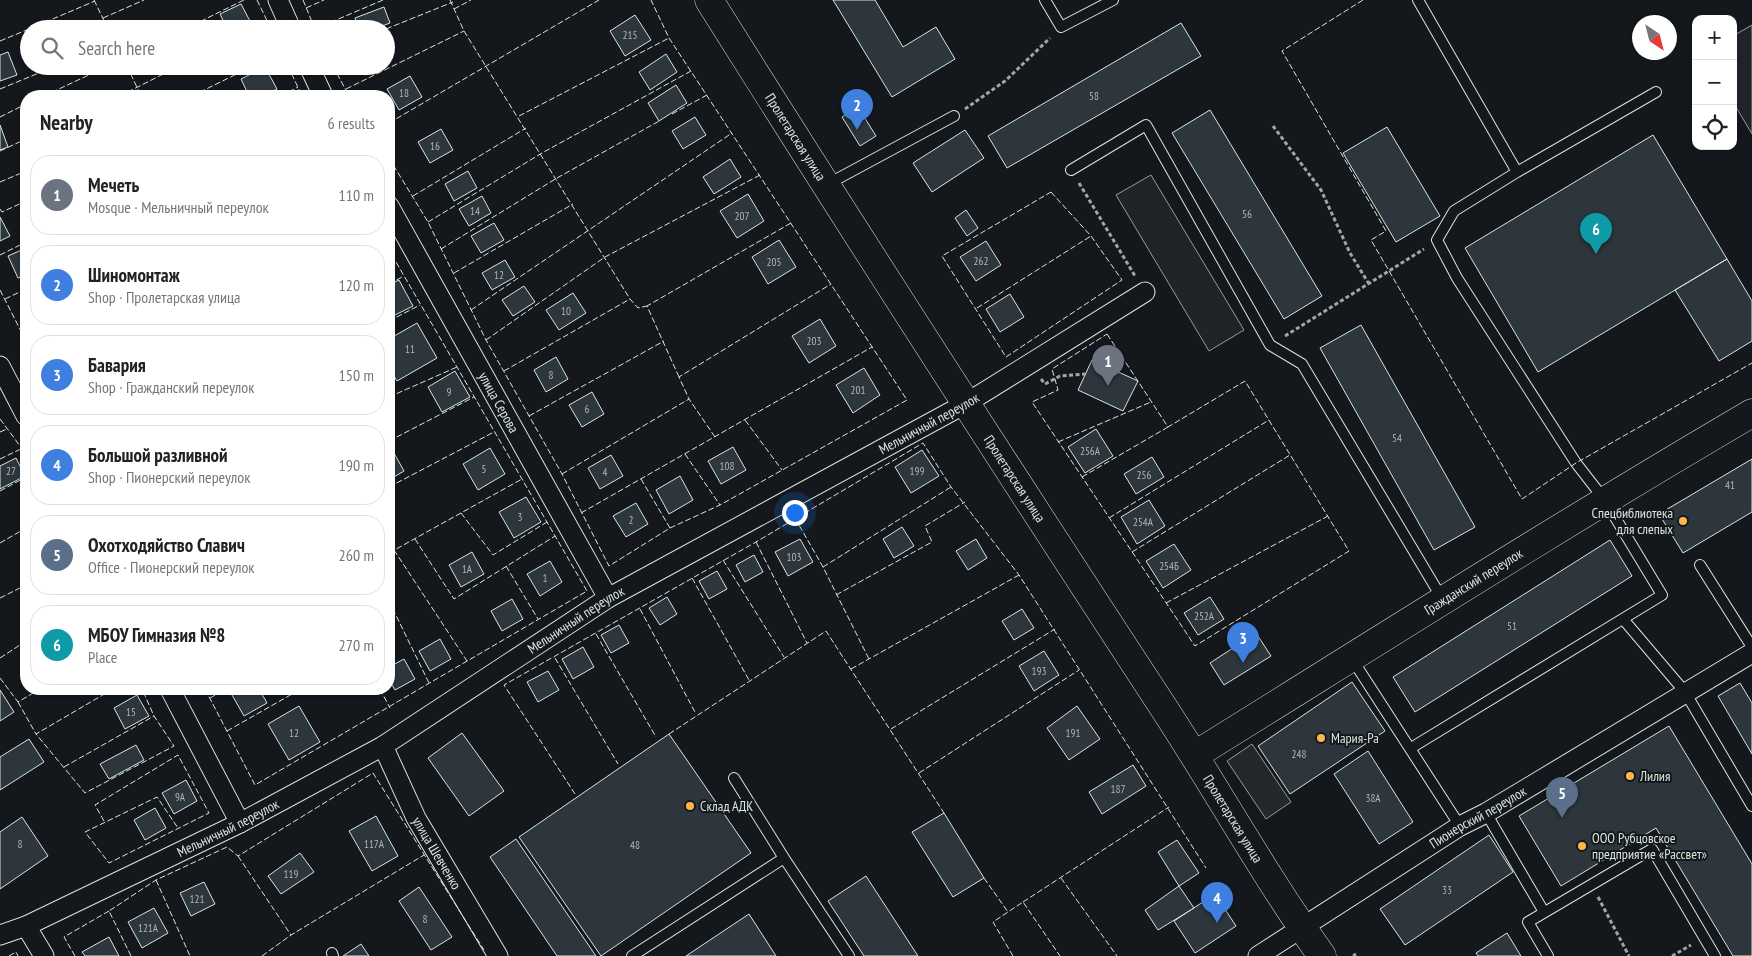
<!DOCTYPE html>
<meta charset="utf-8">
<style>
body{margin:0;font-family:"PT Sans Narrow",sans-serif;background:#f6f6f6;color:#222}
.controls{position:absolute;right:15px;top:15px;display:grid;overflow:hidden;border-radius:10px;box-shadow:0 1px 4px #0004}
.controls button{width:45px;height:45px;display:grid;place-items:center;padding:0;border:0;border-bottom:1px solid #e0e0e0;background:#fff;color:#222;font:25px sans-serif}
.compass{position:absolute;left:1632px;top:15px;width:45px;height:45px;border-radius:50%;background:#fff;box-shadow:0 1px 4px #0004;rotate:145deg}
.you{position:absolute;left:794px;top:512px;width:18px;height:18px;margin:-12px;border:4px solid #fff;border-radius:50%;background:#1a73e8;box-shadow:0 0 0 8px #1a73e833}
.badge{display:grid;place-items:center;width:32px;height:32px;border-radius:50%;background:#111827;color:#fff;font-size:16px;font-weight:700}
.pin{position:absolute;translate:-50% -41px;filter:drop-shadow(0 1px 2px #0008)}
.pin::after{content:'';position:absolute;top:26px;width:18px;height:15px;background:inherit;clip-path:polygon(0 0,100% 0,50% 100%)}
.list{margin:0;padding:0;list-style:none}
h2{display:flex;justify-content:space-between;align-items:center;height:65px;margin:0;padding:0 20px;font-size:21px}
h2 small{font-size:16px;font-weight:400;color:#767676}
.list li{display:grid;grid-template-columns:32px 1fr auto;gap:15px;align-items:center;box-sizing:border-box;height:80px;margin:0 10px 10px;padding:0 10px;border:1px solid #e0e0e0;border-radius:20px}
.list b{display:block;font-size:19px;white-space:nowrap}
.list p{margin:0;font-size:16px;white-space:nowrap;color:#767676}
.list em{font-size:16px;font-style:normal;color:#767676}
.icon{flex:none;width:28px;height:28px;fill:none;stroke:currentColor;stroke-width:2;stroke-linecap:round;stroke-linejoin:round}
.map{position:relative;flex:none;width:1752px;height:956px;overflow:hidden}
.search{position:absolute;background:#fff;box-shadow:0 1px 4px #0004;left:20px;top:20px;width:375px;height:55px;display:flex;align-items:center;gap:12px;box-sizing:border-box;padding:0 18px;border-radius:28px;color:#767676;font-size:19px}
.panel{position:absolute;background:#fff;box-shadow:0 1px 4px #0004;left:20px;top:90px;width:375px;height:605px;border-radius:20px}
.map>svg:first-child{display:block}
</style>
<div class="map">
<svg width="1752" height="956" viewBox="0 0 1752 956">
<rect width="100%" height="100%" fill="#14181c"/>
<path fill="#202428" stroke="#939e99" d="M1752,25V134L1733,102V36Z
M1151,175L1244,330L1209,351L1116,195Z"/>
<path fill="#24282b" stroke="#939e99" d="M1252,744L1291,802L1266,819L1227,761Z"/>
<path fill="#2c363c" stroke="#d8e6dc" d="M833,0H875L903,47L936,27L955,59L892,97Z
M241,4L251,23L240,29H227L220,14Z
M384,7L390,23L374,29H359L355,18Z
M635,15L651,40L625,56L610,31Z
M1181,23L1201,56L1007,168L988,136Z
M8,52L17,75L0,81V55Z
M666,54L677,72L650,90L639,72Z
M357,66H379L360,73Z
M265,67L277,89L263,96H249L241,79Z
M410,76L422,97L399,110L387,89Z
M676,85L687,103L659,121L648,103Z
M858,107L876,136L860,146L842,117Z
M1210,110L1322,296L1284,319L1172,133Z
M695,117L706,135L683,149L672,131Z
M0,125L8,147L0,150Z
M1387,127L1440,216L1396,242L1343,153Z
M441,129L453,150L430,163L418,142Z
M965,130L984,158L932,192L913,163Z
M1653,135L1727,259L1538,372L1465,248Z
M730,159L741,177L714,194L703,177Z
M468,171L477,188L454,201L445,184Z
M748,194L764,221L737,238L720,211Z
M482,196L491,213L469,226L459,209Z
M966,210L978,228L967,236L955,218Z
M0,217L10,236L0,241Z
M494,223L504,240L481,253L471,236Z
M779,240L796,267L768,284L752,257Z
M986,241L1001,265L976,281L960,257Z
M26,248V275L18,278L8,256Z
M1727,259L1752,301V341L1719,361L1675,290Z
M505,260L515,277L492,290L482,273Z
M399,280L413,306L389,318V285Z
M524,286L535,302L513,316L502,300Z
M573,293L586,313L559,330L546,310Z
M1010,294L1024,317L1000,332L986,309Z
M820,319L836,346L809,363L792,336Z
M417,323L437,358L397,381L389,367V339Z
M1361,325L1475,527L1434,550L1320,348Z
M556,357L568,379L546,392L534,370Z
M1092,360L1138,381L1123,411L1078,390Z
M864,368L880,395L853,413L836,385Z
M455,371L470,397L442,412L428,387Z
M592,392L604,414L582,427L569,405Z
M1096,429L1113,456L1085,473L1068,447Z
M390,446L404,471L389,480V447Z
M733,447L746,470L721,484L708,461Z
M490,448L505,474L478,490L463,464Z
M922,450L939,476L911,493L895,467Z
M611,455L623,476L600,489L588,468Z
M1152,457L1164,477L1136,494L1124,474Z
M16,458L25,476L0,489V466Z
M1752,459V512L1683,553L1659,514Z
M680,476L693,500L669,514L656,490Z
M526,497L541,522L514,538L499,512Z
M1149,500L1165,526L1137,544L1121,517Z
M636,503L648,524L626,537L613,516Z
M902,527L914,546L894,558L883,539Z
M800,539L813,562L788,576L775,552Z
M976,539L987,558L968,570L956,551Z
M1610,540L1632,576L1415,712L1393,677Z
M1174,544L1191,570L1163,588L1146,561Z
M472,552L484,574L461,587L449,565Z
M754,555L763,572L745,582L736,565Z
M550,561L562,582L540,596L527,574Z
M717,571L727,589L709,599L699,581Z
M667,597L677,614L660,625L649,608Z
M1210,597L1224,619L1198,635L1184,613Z
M512,599L523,619L502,631L491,611Z
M1022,609L1034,628L1014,640L1002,621Z
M619,625L629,643L611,653L601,635Z
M1256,633L1271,656L1224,685L1210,663Z
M440,639L451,659L430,671L419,651Z
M583,647L594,667L573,679L562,659Z
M1044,651L1059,675L1034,691L1019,666Z
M404,659L415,679L395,690L389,680V667Z
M548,671L559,690L538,702L527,682Z
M1352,682L1385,731L1290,794L1258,746Z
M1740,683L1752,703V754L1718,696Z
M243,689H259L267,703L244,716L232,695Z
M0,690L14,712L0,721Z
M137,695L149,716L125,729L114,708Z
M299,706L320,742L289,760L268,724Z
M1077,706L1100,739L1069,760L1047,728Z
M1669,726L1752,864V956H1733L1656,828L1561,886L1519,816Z
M462,733L504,791L469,816L428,758Z
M669,734L751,853L601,956L519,837Z
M29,739L44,762L0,790V757Z
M136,745L144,760L109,779L100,764Z
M1368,751L1413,822L1379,844L1334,774Z
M1133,765L1146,786L1102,814L1089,792Z
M186,780L197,801L174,814L162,793Z
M155,808L166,828L145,840L134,820Z
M944,813L984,878L953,897L912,832Z
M376,816L398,856L372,871L349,831Z
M22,817L48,856L0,889V832Z
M1489,835L1513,872L1405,945L1380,909Z
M516,839L596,956H557L490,857Z
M1177,840L1199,873L1179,886L1158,852Z
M300,853L314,872L281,894L268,876Z
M866,876L918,956H864L828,901Z
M204,882L215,904L191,916L180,893Z
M1179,886L1194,908L1158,930L1145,910Z
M419,887L452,937L431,950L399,901Z
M1215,894L1236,926L1195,953L1174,921Z
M154,908L168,933L142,948L128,922Z
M749,914L776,956H686Z
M1507,933L1521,956H1478L1476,953Z
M109,937L119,956H85L82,952Z
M361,944L369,956H343Z"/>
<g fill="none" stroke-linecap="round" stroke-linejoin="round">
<defs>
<path id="lane" d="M1045,0L1061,27L1113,0
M1418,0L1517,172
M1071,170L1146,125L1270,345L1302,364L1443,600
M826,185L954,116
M1700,565L1752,647
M1623,619L1685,692L1752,806
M1352,659L1460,826
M1411,748L1662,595L1604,499L1576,463L1457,278L1437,240L1454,211L1517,172L1656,92
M734,778L784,858
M1486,813L1544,912
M332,953L333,956
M632,956L784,858L849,956
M1548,956L1528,922L1652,849L1715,956"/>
<g id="street">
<path d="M278,0L291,29"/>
<path d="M309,66L323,96"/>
<path id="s1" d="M389,206L608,598"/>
<path d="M0,366L26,416"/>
<path d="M170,689L240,823"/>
<path id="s2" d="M383,746L416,818L498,956"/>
<path d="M26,926L44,956"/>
<path id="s3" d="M0,935L26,926L240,823L383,746L608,598L965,404L1145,292"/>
<path id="s4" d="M1258,956L1460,826L1486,813L1752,653"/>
</g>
<g id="secondary">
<path id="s5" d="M709,0C856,234 1005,465 1156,696C1213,782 1262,872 1322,956"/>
<path id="s6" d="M1195,755C1380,640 1564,523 1752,413"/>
</g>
</defs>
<use href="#lane" stroke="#d8e6dc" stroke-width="12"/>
<use href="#street" stroke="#d8e6dc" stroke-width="21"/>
<use href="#secondary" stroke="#d8e6dc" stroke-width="29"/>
<path stroke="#9da8a2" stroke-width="3" stroke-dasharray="4 2.5" stroke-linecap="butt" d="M965,109L1005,81L1050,38
M1273,126L1321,190L1350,253L1369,284
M1079,183L1135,276
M1285,336L1424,249
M1041,379L1045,384L1060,376L1085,374
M1598,897L1629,956
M1353,956L1356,954
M1672,956L1691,945"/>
<use href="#lane" stroke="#14181c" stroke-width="10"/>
<use href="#street" stroke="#14181c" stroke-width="19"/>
<use href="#secondary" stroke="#14181c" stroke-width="28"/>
<path stroke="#d8e6dc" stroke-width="1" stroke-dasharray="6 2.5" stroke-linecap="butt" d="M94,0L108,29
M257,0L271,29
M303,0L315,29
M450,0L464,31L630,299L638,308L647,306
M1363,0L1282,51L1386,231L1371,240L1522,499L1576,463L1752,363
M306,8L324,0
M454,9L471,0
M103,18L144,0
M29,29L95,1
M185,29L244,0
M251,29L267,20
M315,29L383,0
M386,29L453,2
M0,41L29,29
M127,66L141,96
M288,66L302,96
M333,66L349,96
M0,89L56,66
M346,89L464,31
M44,96L108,66
M120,96L179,66
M192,96L253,66
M281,96L298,87
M672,114L707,95
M519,116L669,38
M0,117L26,104
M389,123L599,0
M0,151L26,139
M389,158L428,222L486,340L562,474L609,566L670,528L720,505L907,400L669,38L651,0
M0,182L26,171
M1051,192L1091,236L1122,280L1006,357L942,256Z
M413,196L526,128
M0,209L2,212L26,201
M428,222L542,153L691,71
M441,249L557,178L661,120
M0,255L26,242
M454,273L573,204
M389,284L404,276
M0,290L26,341
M5,299L26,289
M977,308L1091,236
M471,310L732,133
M389,321L420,305
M1107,334L1168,427L1245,381L1349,551L1195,646L1032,402L1058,390L1052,369Z
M486,340L605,257L760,175
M504,371L630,299
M679,377L647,306L791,223
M389,397L457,367
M529,416L664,341
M0,419L26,454
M745,420L782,470
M0,432L7,429
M715,437L689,399L679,377L831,284
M389,441L474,397
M1058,442L1151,402
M685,454L720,505
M0,459L23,448
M562,474L689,399
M1082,477L1168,427
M641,479L670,528
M389,487L494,432
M0,491L26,477
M461,513L493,555L547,522
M581,513L872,347
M795,518L823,567L869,659
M1109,518L1269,420
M415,539L454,599L555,536
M756,542L807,643
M0,543L26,528
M394,550L467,661
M1132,552L1290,455
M389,553L522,479
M723,560L784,657
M506,566L538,619
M823,567L951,487
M692,578L749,680
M836,595L932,542L925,526L965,502
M0,598L26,585
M389,601L429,683
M1166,603L1328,516
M640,609L696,714
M596,634L656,737
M0,658L26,641
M555,658L618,764
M851,669L1019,575
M0,678L18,702L40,689
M113,689L36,734L85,793L174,746L154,716L142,689
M205,689L255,785L587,591L389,250
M380,689L390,708
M210,698L226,689
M18,702L36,734
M891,729L1055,629
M227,731L301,689
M669,734L826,631L944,813
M64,767L154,716
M919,773L1079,670
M575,794L504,685L756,542L923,443L951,487L1019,575L1206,868
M104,821L95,805L178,755L209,813L109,863L85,832L157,797L178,828
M238,856L291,935
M984,878L1008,912
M1061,878L1117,956
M156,880L190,956
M1023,902L1169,807
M9,956L16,952L18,956
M75,956L64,937L109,911
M131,956L109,911L156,880L227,847L238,856L373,773L484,950
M262,956L291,935L424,855
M1013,956L993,922L1023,902L1060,956"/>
</g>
<g fill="#ffb74d" stroke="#14181c" stroke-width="2">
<circle cx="1683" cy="521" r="5"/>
<circle cx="1321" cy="738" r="5"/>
<circle cx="1630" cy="776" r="5"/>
<circle cx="690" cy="806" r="5"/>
<circle cx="1582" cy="846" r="5"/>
</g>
<g text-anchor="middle" stroke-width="4" stroke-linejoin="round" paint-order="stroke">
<g font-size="11" fill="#adbab4">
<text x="630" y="39">215</text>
<text x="404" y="97">18</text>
<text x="1094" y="100">58</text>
<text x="435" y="150">16</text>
<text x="475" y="215">14</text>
<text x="1247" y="218">56</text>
<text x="742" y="220">207</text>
<text x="981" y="265">262</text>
<text x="774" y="266">205</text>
<text x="499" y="279">12</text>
<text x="566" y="315">10</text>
<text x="814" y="345">203</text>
<text x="410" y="353">11</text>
<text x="551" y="379">8</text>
<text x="858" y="394">201</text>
<text x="449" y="396">9</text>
<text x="587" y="413">6</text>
<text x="1397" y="442">54</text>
<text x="1090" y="455">256А</text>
<text x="727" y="470">108</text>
<text x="484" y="473">5</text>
<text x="11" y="475">27</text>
<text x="917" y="475">199</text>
<text x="605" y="476">4</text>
<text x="1144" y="479">256</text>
<text x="1730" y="489">41</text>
<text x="520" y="521">3</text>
<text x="631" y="524">2</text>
<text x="1143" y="526">254А</text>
<text x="794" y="561">103</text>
<text x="1169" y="570">254Б</text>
<text x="467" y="573">1А</text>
<text x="545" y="582">1</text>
<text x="1204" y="620">252А</text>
<text x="1512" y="630">51</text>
<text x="1039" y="675">193</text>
<text x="131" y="716">15</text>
<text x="294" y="737">12</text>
<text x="1073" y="737">191</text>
<text x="1299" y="758">248</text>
<text x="1118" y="793">187</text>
<text x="180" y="801">9А</text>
<text x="1373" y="802">38А</text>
<text x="20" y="848">8</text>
<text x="374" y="848">117А</text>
<text x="635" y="849">48</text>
<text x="291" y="878">119</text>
<text x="1447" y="894">33</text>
<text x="197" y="903">121</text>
<text x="425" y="923">8</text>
<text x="148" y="932">121А</text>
</g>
<g font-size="14" fill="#d8e6dc" stroke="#14181c">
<text dy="5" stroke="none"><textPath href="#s5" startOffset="162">Пролетарская улица</textPath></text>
<text dy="5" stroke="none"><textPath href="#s1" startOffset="225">улица Серова</textPath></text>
<text dy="5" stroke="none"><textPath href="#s3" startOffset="1062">Мельничный переулок</textPath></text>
<text dy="5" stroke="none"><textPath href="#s5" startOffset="568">Пролетарская улица</textPath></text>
<text dy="5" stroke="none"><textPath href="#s6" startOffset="328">Гражданский переулок</textPath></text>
<text dy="5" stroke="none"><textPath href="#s3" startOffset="658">Мельничный переулок</textPath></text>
<text dy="5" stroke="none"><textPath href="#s4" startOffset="260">Пионерский переулок</textPath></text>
<text dy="5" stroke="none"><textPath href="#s5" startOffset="972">Пролетарская улица</textPath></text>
<text dy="5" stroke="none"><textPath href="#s3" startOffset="252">Мельничный переулок</textPath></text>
<text dy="5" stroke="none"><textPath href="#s2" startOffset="120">улица Шевченко</textPath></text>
</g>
<g font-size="14" fill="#d8e6dc" stroke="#14181c" text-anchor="start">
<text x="1673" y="518" text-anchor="end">Спецбиблиотека<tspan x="1673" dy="16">для слепых</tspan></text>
<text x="1331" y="743">Мария-Ра</text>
<text x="1640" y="781">Лилия</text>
<text x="700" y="811">Склад АДК</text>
<text x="1592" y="843">ООО Рубцовское<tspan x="1592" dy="16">предприятие «Рассвет»</tspan></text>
</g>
</g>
</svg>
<div class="controls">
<button>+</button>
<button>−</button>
<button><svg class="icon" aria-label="locate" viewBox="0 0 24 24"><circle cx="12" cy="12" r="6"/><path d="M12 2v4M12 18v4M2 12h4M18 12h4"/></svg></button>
</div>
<svg class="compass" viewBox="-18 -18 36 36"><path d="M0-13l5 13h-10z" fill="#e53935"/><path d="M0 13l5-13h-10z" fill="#767676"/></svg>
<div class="you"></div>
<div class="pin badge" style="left:1108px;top:386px;background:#6b7280">1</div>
<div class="pin badge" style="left:857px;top:130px;background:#3f7fe0">2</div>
<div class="pin badge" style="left:1243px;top:663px;background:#3f7fe0">3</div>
<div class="pin badge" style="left:1217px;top:923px;background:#3f7fe0">4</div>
<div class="pin badge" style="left:1562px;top:818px;background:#5c6f8a">5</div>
<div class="pin badge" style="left:1596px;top:254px;background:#0f9aa8">6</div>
<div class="search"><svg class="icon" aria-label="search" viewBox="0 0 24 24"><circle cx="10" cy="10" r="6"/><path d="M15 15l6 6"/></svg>Search here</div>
<section class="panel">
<h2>Nearby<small>6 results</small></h2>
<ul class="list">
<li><span class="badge" style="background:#6b7280">1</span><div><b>Мечеть</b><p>Mosque · Мельничный переулок</p></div><em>110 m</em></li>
<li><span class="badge" style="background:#3f7fe0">2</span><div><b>Шиномонтаж</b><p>Shop · Пролетарская улица</p></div><em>120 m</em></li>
<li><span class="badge" style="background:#3f7fe0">3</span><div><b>Бавария</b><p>Shop · Гражданский переулок</p></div><em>150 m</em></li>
<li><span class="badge" style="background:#3f7fe0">4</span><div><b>Большой разливной</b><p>Shop · Пионерский переулок</p></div><em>190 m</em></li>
<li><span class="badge" style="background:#5c6f8a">5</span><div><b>Охотходяйство Славич</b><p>Office · Пионерский переулок</p></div><em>260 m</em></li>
<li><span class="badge" style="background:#0f9aa8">6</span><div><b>МБОУ Гимназия №8</b><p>Place</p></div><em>270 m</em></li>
</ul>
</section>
</div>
